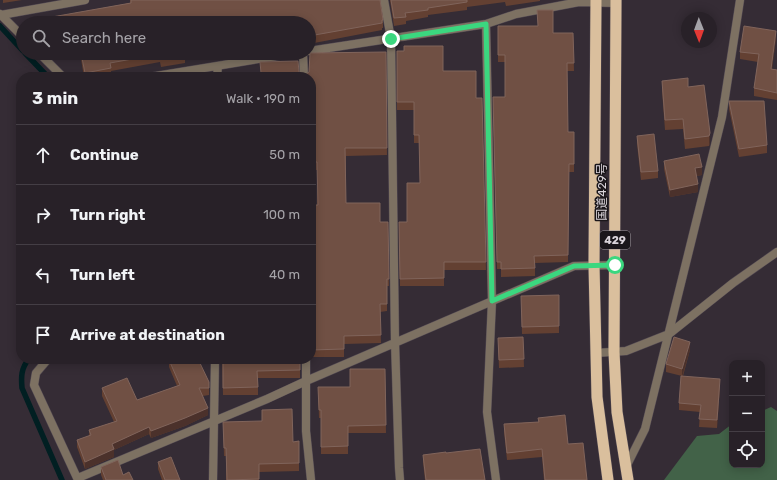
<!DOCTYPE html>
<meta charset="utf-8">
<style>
body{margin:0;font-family:Rubik,"Noto Sans JP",sans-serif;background:#302930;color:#f1f3f6}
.controls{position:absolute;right:12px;bottom:12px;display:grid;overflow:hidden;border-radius:8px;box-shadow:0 2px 10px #0003}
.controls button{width:36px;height:36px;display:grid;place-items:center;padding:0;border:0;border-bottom:1px solid #443e45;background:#282128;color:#f1f3f6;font:20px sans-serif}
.compass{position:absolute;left:681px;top:12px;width:36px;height:36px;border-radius:50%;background:#282128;box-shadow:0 2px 10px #0003;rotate:179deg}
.stop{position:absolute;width:12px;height:12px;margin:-9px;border:3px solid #3bd77f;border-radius:50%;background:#fff}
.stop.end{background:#3bd77f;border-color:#fff;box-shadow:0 1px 4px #0008}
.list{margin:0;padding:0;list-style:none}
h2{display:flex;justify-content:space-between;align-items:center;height:52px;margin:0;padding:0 16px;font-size:17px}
h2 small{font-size:13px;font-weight:400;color:#a5a3a8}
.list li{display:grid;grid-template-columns:26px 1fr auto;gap:12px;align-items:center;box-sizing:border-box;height:60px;padding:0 16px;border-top:1px solid #443e45}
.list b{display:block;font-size:15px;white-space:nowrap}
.list em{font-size:13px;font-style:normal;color:#a5a3a8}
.icon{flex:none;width:22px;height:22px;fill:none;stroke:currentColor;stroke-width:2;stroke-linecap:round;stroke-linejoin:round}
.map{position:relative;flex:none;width:777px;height:480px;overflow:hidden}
.search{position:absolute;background:#282128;box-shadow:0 2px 10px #0003;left:16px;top:16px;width:300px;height:44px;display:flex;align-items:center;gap:10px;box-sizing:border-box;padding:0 14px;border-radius:22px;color:#a5a3a8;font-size:15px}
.panel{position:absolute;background:#282128;box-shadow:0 2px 10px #0003;left:16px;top:72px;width:300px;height:292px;border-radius:16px}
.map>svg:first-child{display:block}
</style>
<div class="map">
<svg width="777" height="480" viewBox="0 0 777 480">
<rect width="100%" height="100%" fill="#352c35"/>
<path fill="#426248" d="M771,407L777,411V480H664L697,436L719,434L732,424V465H762V411Z"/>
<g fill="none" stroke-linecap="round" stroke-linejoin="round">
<path stroke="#011f22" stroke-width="5.5" d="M0,26L23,51
M25,53L48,77
M29,359C21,368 21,377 22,388L62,480"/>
<defs>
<path id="minor" d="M384,0L391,39L395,342L399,468L400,480
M0,14L23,37
M1,15L85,0
M486,24L492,301L487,412L496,480
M309,51L486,24L516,14L579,2L616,3
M39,53L63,77
M303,53L304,77
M150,77L295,53
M217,77L218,66
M596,353L626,351L669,334L733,283L777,252
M48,359L36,373L34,385L78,480
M306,359V431L311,480
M626,467L645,429L722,117L740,0
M78,478L267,399L306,381L574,266L615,265
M213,480L215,359"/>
<path id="trunk" d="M596,0L594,265L597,397L608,480
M616,0L614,352L617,412L628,480"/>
</defs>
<use href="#minor" stroke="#534a53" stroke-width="9"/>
<use href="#trunk" stroke="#534a53" stroke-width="12"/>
<use href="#minor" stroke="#7d7162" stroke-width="8"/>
<use href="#trunk" stroke="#dabf9d" stroke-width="11"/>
</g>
<path fill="#634032" d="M3,0H22L3,3Z
M130,0H380L383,20V28H382V30L309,44V23H52V17L130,3Z
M390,0H540V1L506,6L505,2L467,7V10L428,15V17L406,21V24L394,26Z
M498,26L553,33H573L574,71H567L568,132L574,164V172H569L568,262L535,263V276L501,277V269H497L493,97H505V62H498Z
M776,38L772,69L777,70V100L754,96V88L758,62L740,59V52Z
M397,51L443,71L476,98H482L486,270H444V286H400L399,222H407L420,183L419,143H414V110H397Z
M386,52L387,155L346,156V203L380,222H388L389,286H387V311L380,312L381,343L344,344V357H311V205H317V170H311V77L260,73L299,72L305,75Z
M80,53H216L185,59V63L161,67L160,62L111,71V76L106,77H84Z
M662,81L688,87L704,85L710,143L709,146L685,149L683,129L665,130L662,91Z
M729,101L767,145V153L739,157L729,109Z
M637,136L658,171V178L641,180L637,144Z
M664,161L702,175L696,176L698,192L670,197L664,169Z
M521,296L559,326V333L522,334Z
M523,337L524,367L499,368L498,345Z
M690,350L683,376L720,387L717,428L699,427L700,412L679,410V403L682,376L666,372V364Z
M222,359H300V378H258V395H223Z
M169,360L209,382V395L203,396L208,415L185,426L151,438L149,434L114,450V457L85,469L77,447V440L89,436V430L114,422L102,396V388L137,400L177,386L169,367Z
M385,369L386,433H348V454H321V418H319L318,387H350Z
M538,418L568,444L587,480H544L542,457L507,460L504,432V424L538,422Z
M223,422L293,442L299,441V471L259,472V480H226V456H224Z
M446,453L485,480H425L423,462V455Z
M158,462L180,480H162L158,469Z
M101,467L123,475L133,480H103L101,475Z"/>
<path fill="#4b312b" d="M776,31V38L771,77V69Z
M710,133V143L709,146V136Z
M702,167V175L695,176V168Z
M698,184V192L670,197V190Z
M690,342V350L682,377V369Z
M720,379V387L717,428V420Z
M208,408V415L185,426L151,438V431Z
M149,427V434L114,450V457L85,469V462L112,444Z"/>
<path fill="#705044" stroke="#80645b" d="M131,0H380L383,20H382V23L309,36V23H53L52,17L131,3Z
M391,0H467V2L428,8V10L405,13L406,17L394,18Z
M537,10H553V33H573L574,63H567L568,132H574V164H569L568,255L534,256L535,268L501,269V262H497L493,97H505V55H498V26H538Z
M744,26L776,31L771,69L777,70V93L754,88L759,54L740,52Z
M404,46H443V71H476V98H482L486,262H444V278L400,279L399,222H407V183H420L419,135H414V102H397V51H404Z
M386,52L387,148H345L346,203H380V222H388L389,279H387V304H380L381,335L344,336V349L311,350V205H318L317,162H311V77H222V74L261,73L260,62L298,61L299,72L305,75L309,72L310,53Z
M81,53H185V55L161,59L160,54L110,63L111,68L85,73Z
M688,78V87L704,85L710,133L709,136L685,139L683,119L665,120L662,81Z
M729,101H764L767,145L739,149Z
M654,134L658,171L641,172L637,136Z
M699,154L702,167L695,168L698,184L670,190L664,161Z
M559,295V326L522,327L521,296Z
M523,337L524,359L499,360L498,338Z
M674,337L690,342L682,369L666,364Z
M170,359H198L209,382V388H199L208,408L185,418L151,431L149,427L112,444L114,449L85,462L77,440L91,435L89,430L117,421L102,388L127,378L137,400L180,385L169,360Z
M223,359H300V370L257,371L258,387L223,388Z
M350,369H385L386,425L348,426V446L321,447V410H319L318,387H350Z
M681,376L720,379L717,420L699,419L701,405L679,403Z
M292,409L293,442L299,441V463L259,464V479L227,480L226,448H224L223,422L262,421V410Z
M565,415L568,444L583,443L587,480H545L542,449L507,453L504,424L539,422L538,418Z
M480,449L485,480H426L423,455L446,452V453Z
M171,457L180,480H165L158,462Z
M118,460L123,475L129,472L133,480H106L101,467Z"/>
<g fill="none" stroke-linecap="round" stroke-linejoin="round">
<path stroke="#3bd77f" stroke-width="5" d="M391,39L486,24L492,301L574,266L615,265"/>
</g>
<g text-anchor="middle" stroke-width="3" stroke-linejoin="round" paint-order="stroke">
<rect fill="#1a161a" stroke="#a09aa0" stroke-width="1" x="600" y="231" width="30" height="18" rx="3"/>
<g font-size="11" font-weight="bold" fill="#d9d3d9">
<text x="615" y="244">429</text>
</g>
<g font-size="12" fill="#d9d3d9" stroke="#1a161a">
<text transform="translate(602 192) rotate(-90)" y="4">国道429号</text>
</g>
</g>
</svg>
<div class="controls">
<button>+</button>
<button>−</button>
<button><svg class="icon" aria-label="locate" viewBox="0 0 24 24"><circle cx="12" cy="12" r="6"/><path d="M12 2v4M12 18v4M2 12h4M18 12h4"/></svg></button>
</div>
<svg class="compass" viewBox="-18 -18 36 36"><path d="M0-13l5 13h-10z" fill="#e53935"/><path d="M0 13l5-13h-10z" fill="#a5a3a8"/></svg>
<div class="stop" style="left:615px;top:265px"></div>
<div class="stop end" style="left:391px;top:39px"></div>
<div class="search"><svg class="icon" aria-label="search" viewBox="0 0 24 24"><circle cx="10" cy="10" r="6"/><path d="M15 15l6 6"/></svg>Search here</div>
<section class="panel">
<h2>3 min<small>Walk · 190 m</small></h2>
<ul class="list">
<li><svg class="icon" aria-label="ahead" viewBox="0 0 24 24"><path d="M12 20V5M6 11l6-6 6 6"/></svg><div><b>Continue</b></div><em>50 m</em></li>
<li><svg class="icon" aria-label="right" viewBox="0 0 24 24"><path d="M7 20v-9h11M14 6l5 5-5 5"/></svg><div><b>Turn right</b></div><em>100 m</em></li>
<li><svg class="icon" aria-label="left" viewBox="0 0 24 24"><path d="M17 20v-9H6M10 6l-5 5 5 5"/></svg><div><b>Turn left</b></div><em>40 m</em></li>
<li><svg class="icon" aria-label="arrive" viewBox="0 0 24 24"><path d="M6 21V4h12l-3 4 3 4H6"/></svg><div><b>Arrive at destination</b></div></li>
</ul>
</section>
</div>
